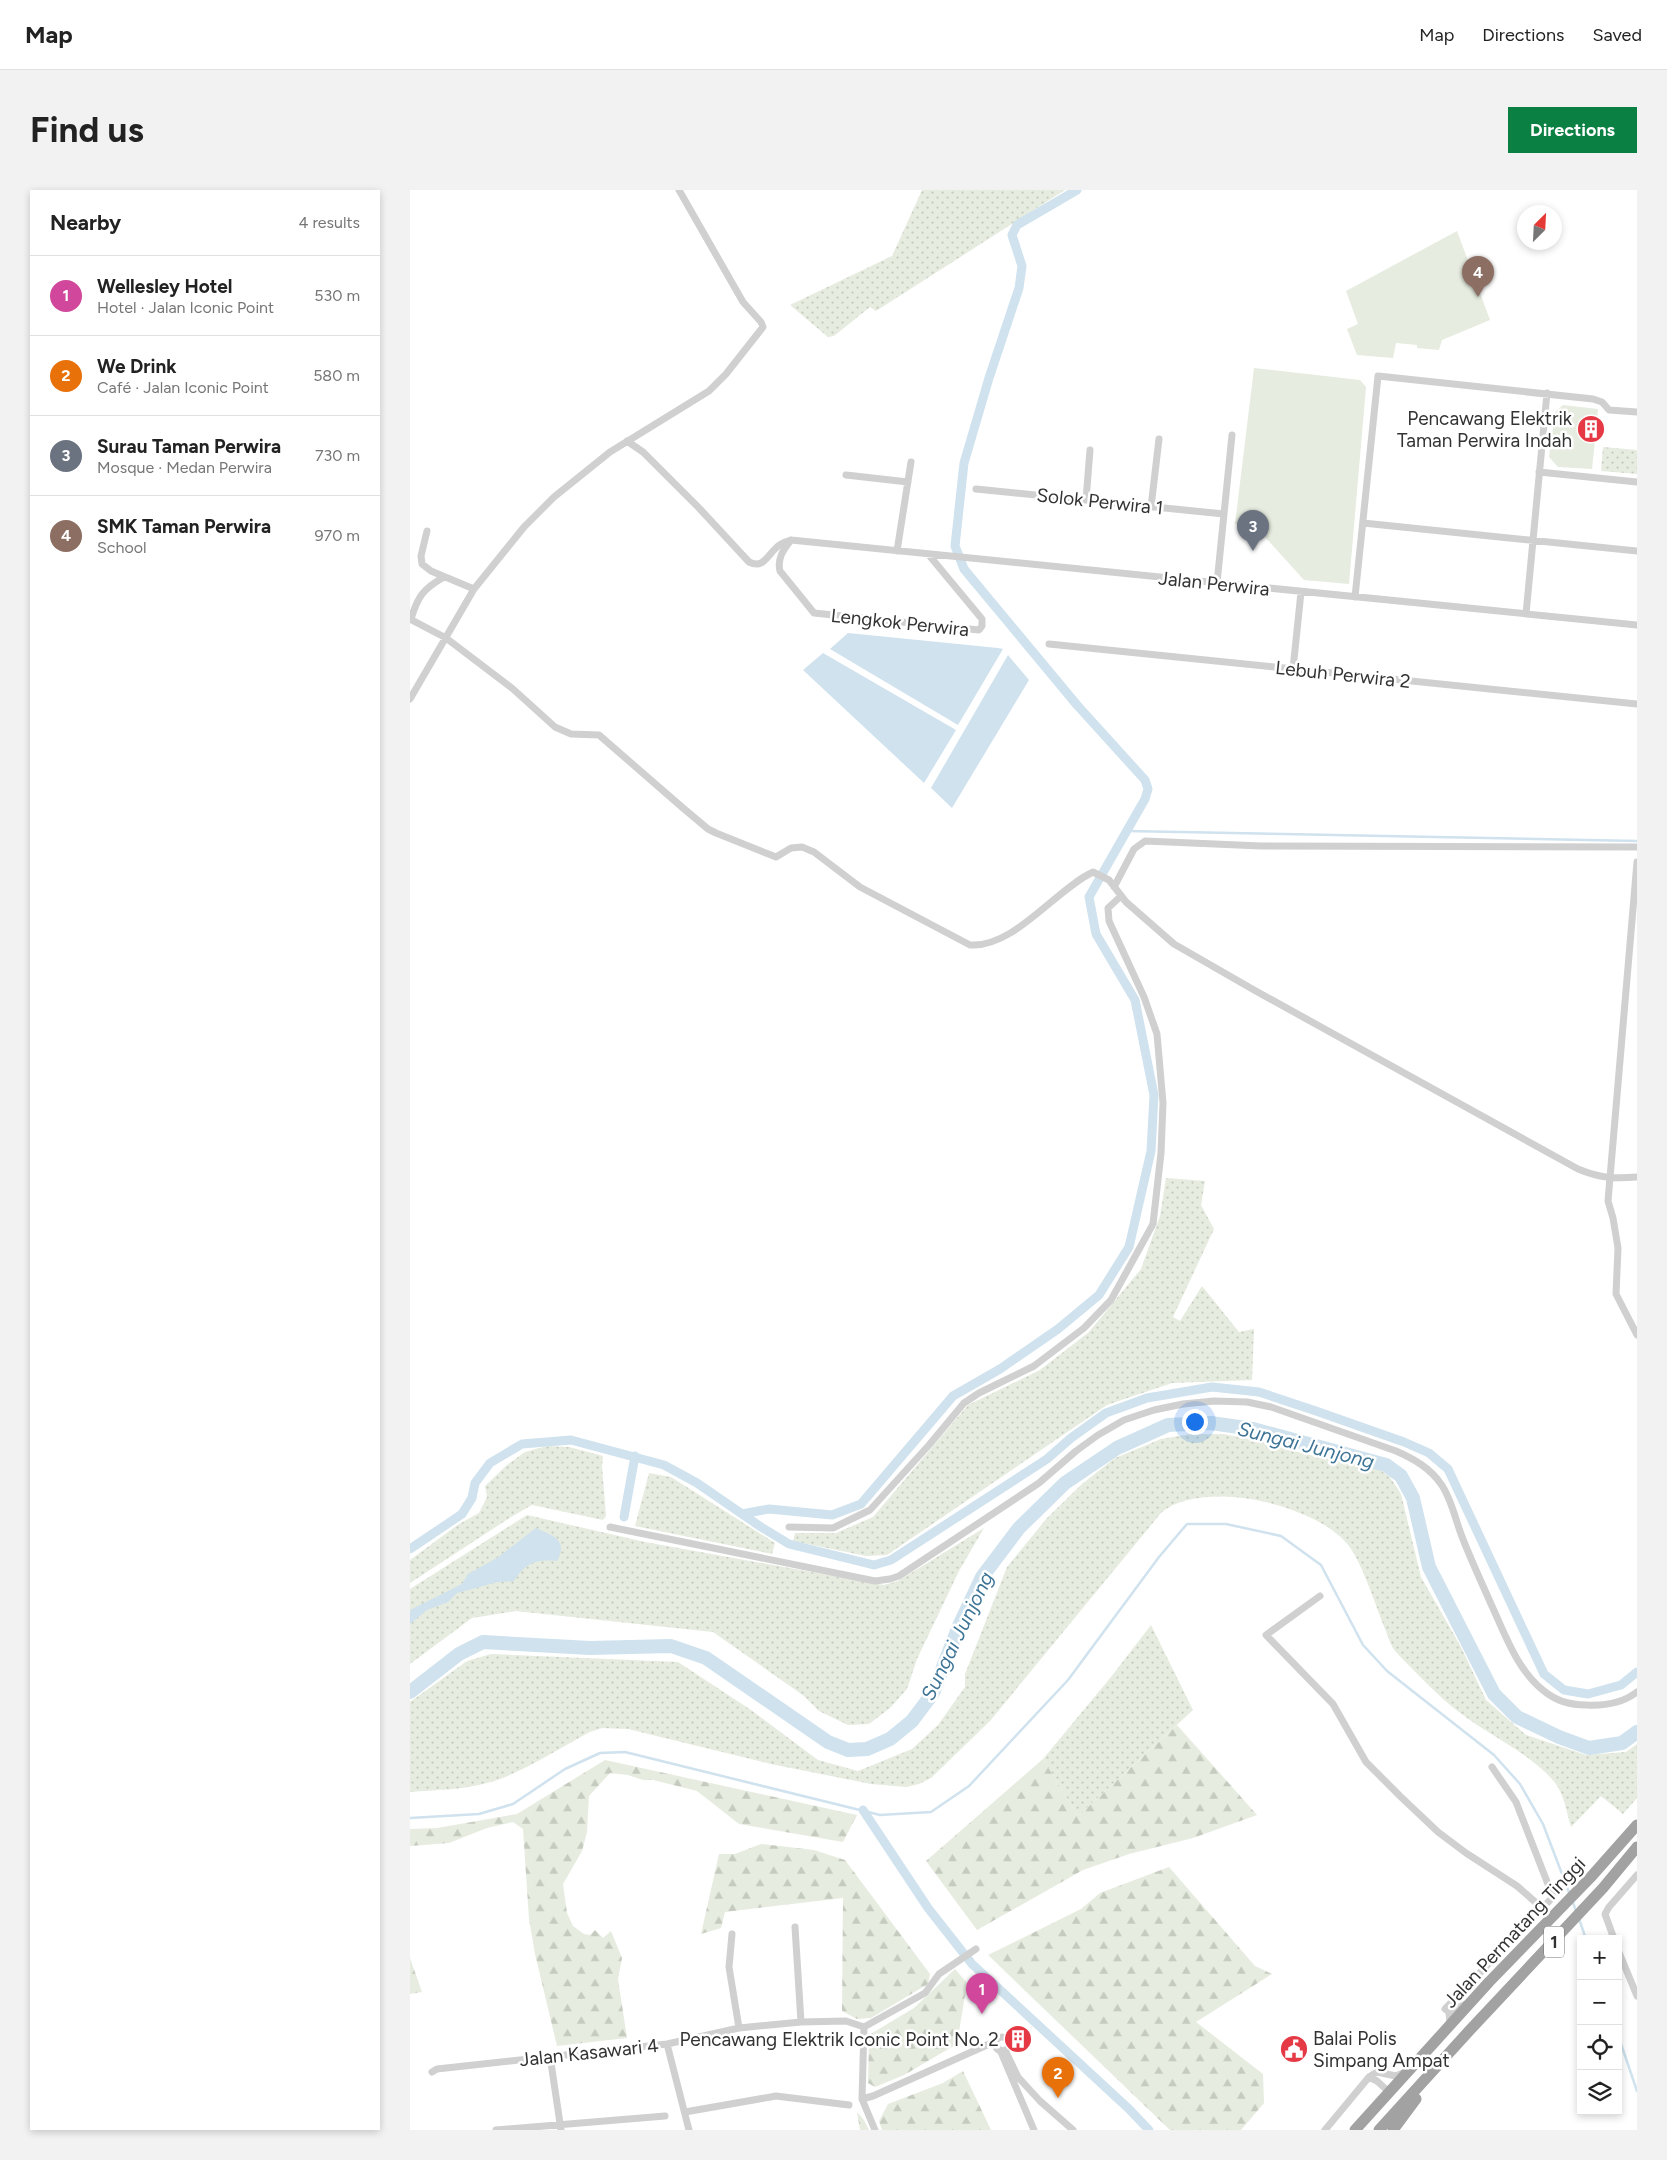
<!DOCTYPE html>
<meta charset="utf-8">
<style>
body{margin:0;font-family:Figtree,sans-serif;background:#f2f2f2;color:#222}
.controls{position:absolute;right:15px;bottom:15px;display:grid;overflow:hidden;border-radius:0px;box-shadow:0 2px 8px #0003}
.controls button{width:45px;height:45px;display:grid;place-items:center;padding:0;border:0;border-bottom:1px solid #e0e0e0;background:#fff;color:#222;font:25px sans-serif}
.compass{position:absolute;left:1107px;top:15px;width:45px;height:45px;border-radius:50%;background:#fff;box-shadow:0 2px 8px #0003;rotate:24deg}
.you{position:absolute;left:784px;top:1231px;width:18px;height:18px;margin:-12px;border:4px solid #fff;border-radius:50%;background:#1a73e8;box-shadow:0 0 0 8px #1a73e833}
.badge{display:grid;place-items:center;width:32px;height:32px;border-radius:50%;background:#0b8043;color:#fff;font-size:16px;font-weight:700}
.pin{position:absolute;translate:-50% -41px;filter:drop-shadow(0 1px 2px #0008)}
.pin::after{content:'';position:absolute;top:26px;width:18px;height:15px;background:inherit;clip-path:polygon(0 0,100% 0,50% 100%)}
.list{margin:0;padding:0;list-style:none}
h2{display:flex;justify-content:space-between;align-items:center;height:65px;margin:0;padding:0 20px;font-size:21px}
h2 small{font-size:16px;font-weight:400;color:#767676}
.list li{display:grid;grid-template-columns:32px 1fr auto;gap:15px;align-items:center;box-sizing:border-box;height:80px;padding:0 20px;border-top:1px solid #e0e0e0}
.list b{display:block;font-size:19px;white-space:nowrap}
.list p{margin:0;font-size:16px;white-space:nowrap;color:#767676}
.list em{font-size:16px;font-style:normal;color:#767676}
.icon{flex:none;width:28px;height:28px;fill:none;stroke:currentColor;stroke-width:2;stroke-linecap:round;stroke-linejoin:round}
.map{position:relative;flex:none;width:1227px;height:1940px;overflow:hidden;border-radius:0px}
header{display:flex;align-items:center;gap:30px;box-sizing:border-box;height:70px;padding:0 25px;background:#fff;border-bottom:1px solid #e0e0e0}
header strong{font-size:24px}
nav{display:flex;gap:28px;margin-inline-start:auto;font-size:18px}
.intro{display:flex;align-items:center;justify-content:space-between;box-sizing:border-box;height:120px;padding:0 30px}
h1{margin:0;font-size:35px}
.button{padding:12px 22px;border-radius:0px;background:#0b8043;color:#fff;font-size:18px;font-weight:700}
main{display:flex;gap:30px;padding:0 30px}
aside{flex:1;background:#fff;border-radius:0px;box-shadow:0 2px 8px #0003}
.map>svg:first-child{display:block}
</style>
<header>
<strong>Map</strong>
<nav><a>Map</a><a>Directions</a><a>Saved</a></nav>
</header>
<div class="intro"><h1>Find us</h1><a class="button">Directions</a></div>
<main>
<aside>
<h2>Nearby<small>4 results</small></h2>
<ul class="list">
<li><span class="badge" style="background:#d1479c">1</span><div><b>Wellesley Hotel</b><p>Hotel · Jalan Iconic Point</p></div><em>530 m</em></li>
<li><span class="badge" style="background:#e8710a">2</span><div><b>We Drink</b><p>Café · Jalan Iconic Point</p></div><em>580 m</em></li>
<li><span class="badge" style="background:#6b7280">3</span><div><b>Surau Taman Perwira</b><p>Mosque · Medan Perwira</p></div><em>730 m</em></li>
<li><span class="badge" style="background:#8d6e63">4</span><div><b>SMK Taman Perwira</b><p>School</p></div><em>970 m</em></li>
</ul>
</aside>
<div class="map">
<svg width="1227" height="1940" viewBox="0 0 1227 1940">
<defs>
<pattern id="grass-dots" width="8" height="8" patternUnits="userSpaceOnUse" patternTransform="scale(1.25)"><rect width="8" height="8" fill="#e6ecdf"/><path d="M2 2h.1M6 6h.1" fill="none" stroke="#c6cbc0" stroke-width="1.8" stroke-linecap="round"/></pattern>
<pattern id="forest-firs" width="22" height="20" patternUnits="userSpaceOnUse" patternTransform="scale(1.25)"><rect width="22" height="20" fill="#e6ecdf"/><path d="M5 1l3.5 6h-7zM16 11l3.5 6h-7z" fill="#c6cbc0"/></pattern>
</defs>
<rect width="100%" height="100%" fill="#fff"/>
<path fill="url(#grass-dots)" d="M512,0H655L466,121L460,117L424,146L418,147L380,115L482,66Z
M1193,257L1227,260V284L1191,281Z
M756,988L795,991L791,1015L804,1039L763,1127L770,1131L792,1096L829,1142L844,1139L842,1190L762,1193L697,1215L477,1365L456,1366L383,1351L385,1343H426L463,1327L558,1215L630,1180L679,1142L731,1079L750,1026Z
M781,1244H813L846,1250L895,1264L969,1279L980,1287L991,1304L1011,1387L1051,1457L1076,1510L1116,1545L1176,1565L1216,1562L1227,1554V1608L1213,1624L1191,1606L1161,1637C1157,1624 1154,1605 1146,1594C1121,1563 1081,1547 1049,1522C1028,1506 1005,1482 986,1462C981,1457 978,1446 975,1439C965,1414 956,1384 943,1362C916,1315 792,1287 751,1323L580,1531L521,1588L509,1594L496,1597L461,1594L361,1574L218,1539L192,1538L180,1542C151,1557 107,1586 77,1593C52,1600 25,1600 0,1602V1512L57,1471L81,1464L268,1472L341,1520L408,1570L448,1581L502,1559L528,1535L555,1497V1484L597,1377L637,1328L672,1294L705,1268L751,1249Z
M137,1256L159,1257L193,1266L192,1276L196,1326L193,1330L122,1315L101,1327L0,1393V1370L49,1334L69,1323L77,1307L75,1296L97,1275L115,1262Z
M239,1283L261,1287L365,1353L362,1364L225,1336Z
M117,1325L235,1352L474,1395L488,1391L574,1338L549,1381L507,1469L497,1499L480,1518L459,1534L438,1535L409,1521L394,1506L303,1442L106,1421L62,1428L0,1474V1399Z
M741,1435L783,1520L668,1626L633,1569L701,1487Z"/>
<path fill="url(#forest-firs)" d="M767,1535L847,1625L783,1648L719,1664L673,1680L567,1740L516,1671L633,1569L668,1626Z
M195,1570L447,1625L433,1652L329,1634L287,1601L243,1590H233L218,1585L200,1583L179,1606L177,1642L172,1661L153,1694L157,1723L163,1736L174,1744L180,1745L185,1740L193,1748L201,1741L212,1768L208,1789L217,1848L147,1856L125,1764L119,1729L113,1639L103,1632L77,1638L39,1653L0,1656V1639L27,1638L107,1624Z
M351,1654L404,1660L435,1670L520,1784L518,1794L461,1828L447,1829L432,1821L433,1708L315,1722L311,1738L291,1744L309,1664H325Z
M759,1677L845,1776L862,1784L786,1832L853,1884L854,1913L831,1940H760L578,1765L671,1719L690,1703Z
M0,1768L12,1802L0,1804Z
M545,1779L557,1793L547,1854L494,1885L465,1897L458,1893L459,1845L504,1818Z
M553,1881L581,1940H472L469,1931L478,1914L533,1893Z
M447,1922L454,1930L459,1940H450Z"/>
<path fill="#e6ecdf" d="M1047,41L1080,130L1032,150L1029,160L1007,158V155L986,153L983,168L947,165L937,139L948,134L936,101Z
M844,178L950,190L956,197L939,394L894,390L846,337L825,334Z
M1153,215L1188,219L1187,230L1176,229L1174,248L1185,250L1182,279L1148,277L1139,267L1145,222Z"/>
<path fill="#cfe2ee" d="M438,443L588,458L593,459L548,535L420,459Z
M413,463L546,540L514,593L393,480Z
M598,465L619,490L542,618L521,598Z
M126,1338C142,1345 159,1350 147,1371C126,1369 115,1373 104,1391L88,1392L47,1403L38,1412L17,1420L0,1434V1420L52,1394L58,1384L87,1368Z"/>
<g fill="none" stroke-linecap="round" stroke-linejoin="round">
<path stroke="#cfe2ee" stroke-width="2.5" d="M717,641L1227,651
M0,1628L69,1624L103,1614L155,1579L190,1563L215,1562L470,1625L521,1622L559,1596L658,1490L749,1367L777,1334H816L871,1346L911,1375L953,1455L977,1481L1084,1565L1110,1594L1133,1634L1160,1705
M1162,1710L1166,1721
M1169,1729L1176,1749
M1208,1845L1227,1901"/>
<path stroke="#cfe2ee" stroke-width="9" d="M332,1324L359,1319L422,1325L451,1314L543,1206L590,1179L648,1139L689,1105L719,1057L741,961L744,905L725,810L686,744L679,707L735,609L738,599L735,590L667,515L554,379L545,356L554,273L579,188L609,98L612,76L602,45L607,35L667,0
M214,1327L225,1266
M0,1359L52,1324L62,1308L65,1293L80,1273L112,1254L161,1250L254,1275L287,1293L351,1337L379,1354L464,1375L481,1370L637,1269L661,1248L696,1223L737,1208L802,1197L849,1202L906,1221L994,1252L1019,1263L1038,1279L1134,1484L1154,1500L1178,1504L1211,1495L1227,1482
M453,1620L518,1718L562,1774L719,1919L739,1940"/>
<path stroke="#cfe2ee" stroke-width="14" d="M0,1502L49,1464L73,1452L180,1458L261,1456L296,1468L418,1552L438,1560L457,1559L480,1549L502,1531L523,1503L549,1436L572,1387L609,1338L655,1293L707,1258L758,1235L801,1233L843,1239L976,1275L991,1286L1003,1308L1019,1377L1084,1504L1107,1527L1149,1547L1179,1558L1212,1553L1227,1542"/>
<path stroke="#d0d0d0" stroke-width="7" d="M217,251L233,262L290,319L339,372C353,379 357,366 366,358C370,353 375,352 381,350L1227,435
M1129,282L1227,292
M436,285L498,292
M566,299L814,324
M676,310L680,260
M741,317L749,249
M953,333L1227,361
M17,341L11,366L12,374L21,381L64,399
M381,350C373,360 367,369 370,381L404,423L569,440L572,436V429L518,364
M487,361L501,272
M807,393L822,245
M945,407L968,186L1183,209L1192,212L1199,220L1227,222
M1116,424L1137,203
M0,429L36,448L103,499L145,537L161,544L189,545L273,618L298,639L306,643L366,667L381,658L392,657L404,662L450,697L560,755C604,758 645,700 683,682L699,690L716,712L764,754L844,800L1168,979C1190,988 1203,989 1227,987
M1,429C8,406 13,399 34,387
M639,454L1227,514
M883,479L891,402
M0,509L64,399L114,337L144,307L200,262L299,201L316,184L353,137L351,132L333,112L269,0
M1227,672L1198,1011L1203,1028L1208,1058L1206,1104L1227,1145
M704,697L724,659L735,651L851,656L1227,657
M200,1337L465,1391L480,1389L489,1386L629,1293L666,1261L688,1245L714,1230L744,1220L773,1214L804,1211L837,1212L861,1217L986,1261C1004,1269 1020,1278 1031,1294C1041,1308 1045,1328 1051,1344C1060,1368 1071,1391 1081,1414C1095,1444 1107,1480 1134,1501C1146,1511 1161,1515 1176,1515C1194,1516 1213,1513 1227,1502
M379,1337L423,1338L460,1320L519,1255L554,1213L569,1203L624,1176L674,1138L701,1110L743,1034L751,963L753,913L747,844L734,807L699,731L698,718L711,706
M910,1406L856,1445L923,1514L956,1572L991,1607L1028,1642L1056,1663L1107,1696L1132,1718
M385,1737L391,1832
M322,1744L319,1777L329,1838
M1204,1749L1195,1724L1199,1717L1227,1685
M1208,1760L1227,1806
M1039,1822L1056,1814
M1040,1835L1039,1822L1035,1819L1143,1707L1106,1612L1082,1577
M454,1837L515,1803L529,1784L566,1759
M454,1837L452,1909L465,1940
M585 1854a7 7 0 1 1 14 0a7 7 0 1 1-14 0Z
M257,1854L279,1940
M590,1860L624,1940
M595,1860L608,1887L630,1911L663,1940
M140,1866L151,1940
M22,1882L27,1879L257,1854L329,1838L391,1832L436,1831L454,1837
M959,1887L967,1891L978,1901
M452,1909L463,1906L586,1851
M275,1922L366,1906L439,1915
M86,1940L255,1926
M915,1940L959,1887L967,1882L986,1886L995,1882"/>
<path stroke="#a2a2a2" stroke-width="11" d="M945,1940L1079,1792L1180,1688L1227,1635
M969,1940L1059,1841L1193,1698L1227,1657
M983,1940L1006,1909"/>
</g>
<defs>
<symbol id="building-disc" viewBox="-11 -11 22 22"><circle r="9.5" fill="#e63946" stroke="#fff"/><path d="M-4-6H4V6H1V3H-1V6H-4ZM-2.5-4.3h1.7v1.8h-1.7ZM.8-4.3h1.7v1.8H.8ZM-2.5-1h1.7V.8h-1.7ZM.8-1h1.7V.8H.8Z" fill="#fff"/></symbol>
<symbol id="civic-disc" viewBox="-11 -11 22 22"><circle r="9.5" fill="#e63946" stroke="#fff"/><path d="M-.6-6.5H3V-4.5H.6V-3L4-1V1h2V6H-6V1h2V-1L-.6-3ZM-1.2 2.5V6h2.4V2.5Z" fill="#fff"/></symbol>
</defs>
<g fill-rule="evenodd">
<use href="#building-disc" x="1165" y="223" width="32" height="32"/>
<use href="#building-disc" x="592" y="1833" width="32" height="32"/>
<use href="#civic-disc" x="868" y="1843" width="32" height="32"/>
</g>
<g text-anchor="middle" stroke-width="5" stroke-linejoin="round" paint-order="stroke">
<rect fill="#fff" stroke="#707070" stroke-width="1" x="1134" y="1736.5" width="20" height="31" rx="4"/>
<g font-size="18" font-weight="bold" fill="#333">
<text x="1144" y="1758">1</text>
</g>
<g font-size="19" fill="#333" stroke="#fff" text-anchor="end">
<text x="1162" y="235">Pencawang Elektrik<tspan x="1162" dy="22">Taman Perwira Indah</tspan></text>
<text x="903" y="1855" text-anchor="start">Balai Polis<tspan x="903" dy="22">Simpang Ampat</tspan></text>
<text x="589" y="1856">Pencawang Elektrik Iconic Point No. 2</text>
</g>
<g font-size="19" fill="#333" stroke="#fff">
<text transform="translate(690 311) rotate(6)" y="7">Solok Perwira 1</text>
<text transform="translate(804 393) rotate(6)" y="7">Jalan Perwira</text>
<text transform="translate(490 432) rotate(6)" y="7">Lengkok Perwira</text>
<text transform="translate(933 484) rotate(6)" y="7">Lebuh Perwira 2</text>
<text transform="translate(1104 1742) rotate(-47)" y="7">Jalan Permatang Tinggi</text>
<text transform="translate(179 1862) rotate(-6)" y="7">Jalan Kasawari 4</text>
</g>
<g font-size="20" font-style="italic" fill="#3f7597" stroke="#fff">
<text transform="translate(896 1255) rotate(14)" y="7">Sungai Junjong</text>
<text transform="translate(547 1446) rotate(-64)" y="7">Sungai Junjong</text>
</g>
</g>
</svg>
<div class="controls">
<button>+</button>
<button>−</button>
<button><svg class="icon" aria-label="locate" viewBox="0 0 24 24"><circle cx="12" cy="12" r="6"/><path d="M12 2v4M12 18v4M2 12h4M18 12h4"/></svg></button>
<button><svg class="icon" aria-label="layers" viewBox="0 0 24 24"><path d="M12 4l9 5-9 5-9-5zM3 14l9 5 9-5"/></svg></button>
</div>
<svg class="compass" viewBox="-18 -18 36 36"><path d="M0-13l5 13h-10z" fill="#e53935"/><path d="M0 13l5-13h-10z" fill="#767676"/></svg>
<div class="you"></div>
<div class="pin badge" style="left:572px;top:1824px;background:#d1479c">1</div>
<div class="pin badge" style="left:648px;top:1908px;background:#e8710a">2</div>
<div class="pin badge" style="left:843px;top:361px;background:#6b7280">3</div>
<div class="pin badge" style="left:1068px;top:107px;background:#8d6e63">4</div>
</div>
</main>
